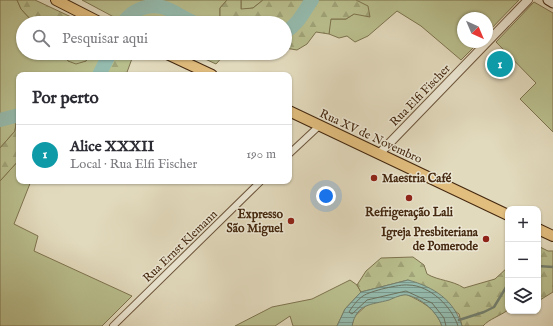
<!DOCTYPE html>
<html lang="pt">
<meta charset="utf-8">
<style>
body{margin:0;font-family:"IM FELL English",serif;background:#f2f2f3;color:#2b2b33}
.controls{position:absolute;right:12px;bottom:12px;display:grid;overflow:hidden;border-radius:8px;box-shadow:0 1px 3px #0004}
.controls button{width:36px;height:36px;display:grid;place-items:center;padding:0;border:0;border-bottom:1px solid #e1e1e2;background:#fff;color:#2b2b33;font:20px sans-serif}
.compass{position:absolute;left:457px;top:12px;width:36px;height:36px;border-radius:50%;background:#fff;box-shadow:0 1px 3px #0004;rotate:136deg}
.you{position:absolute;left:326px;top:196px;width:14px;height:14px;margin:-10px;border:3px solid #fff;border-radius:50%;background:#1a73e8;box-shadow:0 0 0 6px #1a73e833}
.badge{display:grid;place-items:center;width:26px;height:26px;border-radius:50%;background:#8f2418;color:#fff;font-size:13px;font-weight:700}
.pin{position:absolute;translate:-50% -50%;border:2px solid #fff;box-shadow:0 1px 4px #0006}
.list{margin:0;padding:0;list-style:none}
h2{display:flex;justify-content:space-between;align-items:center;height:52px;margin:0;padding:0 16px;font-size:17px}
h2 small{font-size:13px;font-weight:400;color:#7c7c81}
.list li{display:grid;grid-template-columns:26px 1fr auto;gap:12px;align-items:center;box-sizing:border-box;height:60px;padding:0 16px;border-top:1px solid #e1e1e2}
.list b{display:block;font-size:15px;white-space:nowrap}
.list p{margin:0;font-size:13px;white-space:nowrap;color:#7c7c81}
.list em{font-size:13px;font-style:normal;color:#7c7c81}
.icon{flex:none;width:22px;height:22px;fill:none;stroke:currentColor;stroke-width:2;stroke-linecap:round;stroke-linejoin:round}
.map{position:relative;flex:none;width:553px;height:326px;overflow:hidden}
.search{position:absolute;background:#fff;box-shadow:0 1px 3px #0004;left:16px;top:16px;width:276px;height:44px;display:flex;align-items:center;gap:10px;box-sizing:border-box;padding:0 14px;border-radius:22px;color:#7c7c81;font-size:15px}
.panel{position:absolute;background:#fff;box-shadow:0 1px 3px #0004;left:16px;top:72px;width:276px;height:112px;border-radius:8px}
.map>svg:first-child{display:block}
</style>
<div class="map">
<svg width="553" height="326" viewBox="0 0 553 326">
<defs>
<pattern id="forest-firs" width="22" height="20" patternUnits="userSpaceOnUse"><rect width="22" height="20" fill="#b9be8d"/><path d="M5 1l3.5 6h-7zM16 11l3.5 6h-7z" fill="#a0a378"/></pattern>
<pattern id="water-rules" width="6" height="5" patternUnits="userSpaceOnUse"><rect width="6" height="5" fill="#95bbae"/><path d="M0 2.5h6" fill="none" stroke="#7b988c"/></pattern>
</defs>
<rect width="100%" height="100%" fill="#e2dabd"/>
<filter id="stains"><feTurbulence type="fractalNoise" baseFrequency=".005" numOctaves="4"/><feColorMatrix values="0 0 0 0 .2 0 0 0 0 .09 0 0 0 0 .02 0 0 0 .5 -.17"/></filter>
<radialGradient id="worn" r=".72"><stop offset=".6" stop-color="#630" stop-opacity="0"/><stop offset="1" stop-color="#630" stop-opacity=".3"/></radialGradient>
<path fill="#b9be8d" stroke="#7e734e" d="M0,0H17L21,9L34,23H23V53H64L68,61H86L91,53H111L101,75H19V116L17,117L15,131L0,148Z
M82,0H227L220,8V23H125Z
M241,0H263L253,8L241,10Z
M356,0H519L487,33V18H463V42H479L461,60L421,26L397,11L368,36L355,42L347,36L339,38L329,34L330,19H346L354,14Z
M534,2L553,13V132L520,99L536,83L496,42Z
M192,53H226L216,64Z
M19,160V181H31L14,224L38,236L34,251L132,296L102,326H0V181Z
M350,280L357,285L361,292L345,309L337,326H293L290,316L275,326H235L272,307L312,299Z
M406,294C422,302 436,308 442,326H352L354,317L369,303Z"/>
<path fill="url(#forest-firs)" stroke="#7e734e" d="M17,0H35L84,23H34L21,9Z
M227,0H241V9L253,8L263,0H356L368,6L370,17L354,14L346,19H331L329,34L316,32L307,44L297,50L285,48V23H220V8Z
M64,53H91L86,61L76,64L68,61Z
M111,53H134L126,75H101Z
M17,116H19V160L0,181V148L15,131Z
M538,246L548,251H553V292L540,300L538,299Z
M413,257L424,265L427,274C439,281 452,280 464,288L495,279L508,267V310C500,316 489,319 483,326H462L459,314L408,280L361,292L357,285L366,271L381,258Z"/>
<path fill="url(#water-rules)" stroke="#75806e" d="M408,280C434,287 454,300 462,326H442C437,312 422,298 407,295C402,294 394,298 389,300C371,305 357,303 352,326H337L345,309L361,292Z"/>
<g fill="none" stroke-linecap="round" stroke-linejoin="round">
<path stroke="#6c725e" stroke-width="1" d="M446,326L444,318L432,303L406,291L367,300L352,314L349,312C352,307 358,299 363,296C370,291 400,284 408,285C430,285 452,307 458,326"/>
<path stroke="#75806e" stroke-width="2.5" d="M153,4L156,0
M538,266L553,267
M459,320L484,312L494,307L508,284"/>
<path stroke="#95bbae" stroke-width="14" d="M123,23C127,17 133,12 140,9C162,0 175,14 195,23
M285,32C299,24 303,12 312,0
M99,75L110,53
M0,120L19,115"/>
<defs>
<path id="minor" d="M289,154L319,126
M113,326L261,181"/>
<path id="tertiary" d="M379,154L528,0"/>
<path id="secondary" d="M548,0L553,3"/>
<path id="primary" d="M56,0L101,23
M165,53L212,75
M289,111L508,215
M538,229L553,236"/>
</defs>
<use href="#minor" stroke="#6c543a" stroke-width="8"/>
<use href="#tertiary" stroke="#6c543a" stroke-width="10"/>
<use href="#secondary" stroke="#44280f" stroke-width="11"/>
<use href="#primary" stroke="#44280f" stroke-width="12"/>
<use href="#minor" stroke="#ece7d4" stroke-width="6"/>
<use href="#tertiary" stroke="#ece7d4" stroke-width="8"/>
<use href="#secondary" stroke="#ece7d4" stroke-width="9"/>
<use href="#primary" stroke="#e1bd7e" stroke-width="10"/>
</g>
<g fill="#8f2418" stroke="#ece7d4" stroke-width="1.5">
<circle cx="374" cy="178" r="4"/>
<circle cx="409" cy="198" r="4"/>
<circle cx="291" cy="221" r="4"/>
<circle cx="486" cy="239" r="4"/>
</g>
<g text-anchor="middle" stroke-width="3" stroke-linejoin="round" paint-order="stroke">
<g font-size="12" fill="#44280f" stroke="#ece7d4">
<text transform="translate(420 95) rotate(-46)" y="4">Rua Elfi Fischer</text>
<text transform="translate(371 136) rotate(25)" y="4">Rua XV de Novembro</text>
<text transform="translate(180 246) rotate(-44)" y="4">Rua Ernst Klemann</text>
</g>
<g font-size="12" font-weight="bold" fill="#44280f" stroke="#ece7d4" text-anchor="end">
<text x="382" y="182" text-anchor="start">Maestria Café</text>
<text x="409" y="216" text-anchor="middle">Refrigeração Lali</text>
<text x="283" y="218">Expresso<tspan x="283" dy="14">São Miguel</tspan></text>
<text x="478" y="236">Igreja Presbiteriana<tspan x="478" dy="14">de Pomerode</tspan></text>
</g>
</g>
<rect width="100%" height="100%" filter="url(#stains)"/>
<rect width="100%" height="100%" fill="url(#worn)"/>
</svg>
<div class="controls">
<button>+</button>
<button>−</button>
<button><svg class="icon" aria-label="layers" viewBox="0 0 24 24"><path d="M12 4l9 5-9 5-9-5zM3 14l9 5 9-5"/></svg></button>
</div>
<svg class="compass" viewBox="-18 -18 36 36"><path d="M0-13l5 13h-10z" fill="#e53935"/><path d="M0 13l5-13h-10z" fill="#7c7c81"/></svg>
<div class="you"></div>
<div class="pin badge" style="left:500px;top:64px;background:#0f9aa8">1</div>
<div class="search"><svg class="icon" aria-label="search" viewBox="0 0 24 24"><circle cx="10" cy="10" r="6"/><path d="M15 15l6 6"/></svg>Pesquisar aqui</div>
<section class="panel">
<h2>Por perto<small></small></h2>
<ul class="list">
<li><span class="badge" style="background:#0f9aa8">1</span><div><b>Alice XXXII</b><p>Local · Rua Elfi Fischer</p></div><em>190 m</em></li>
</ul>
</section>
</div>
